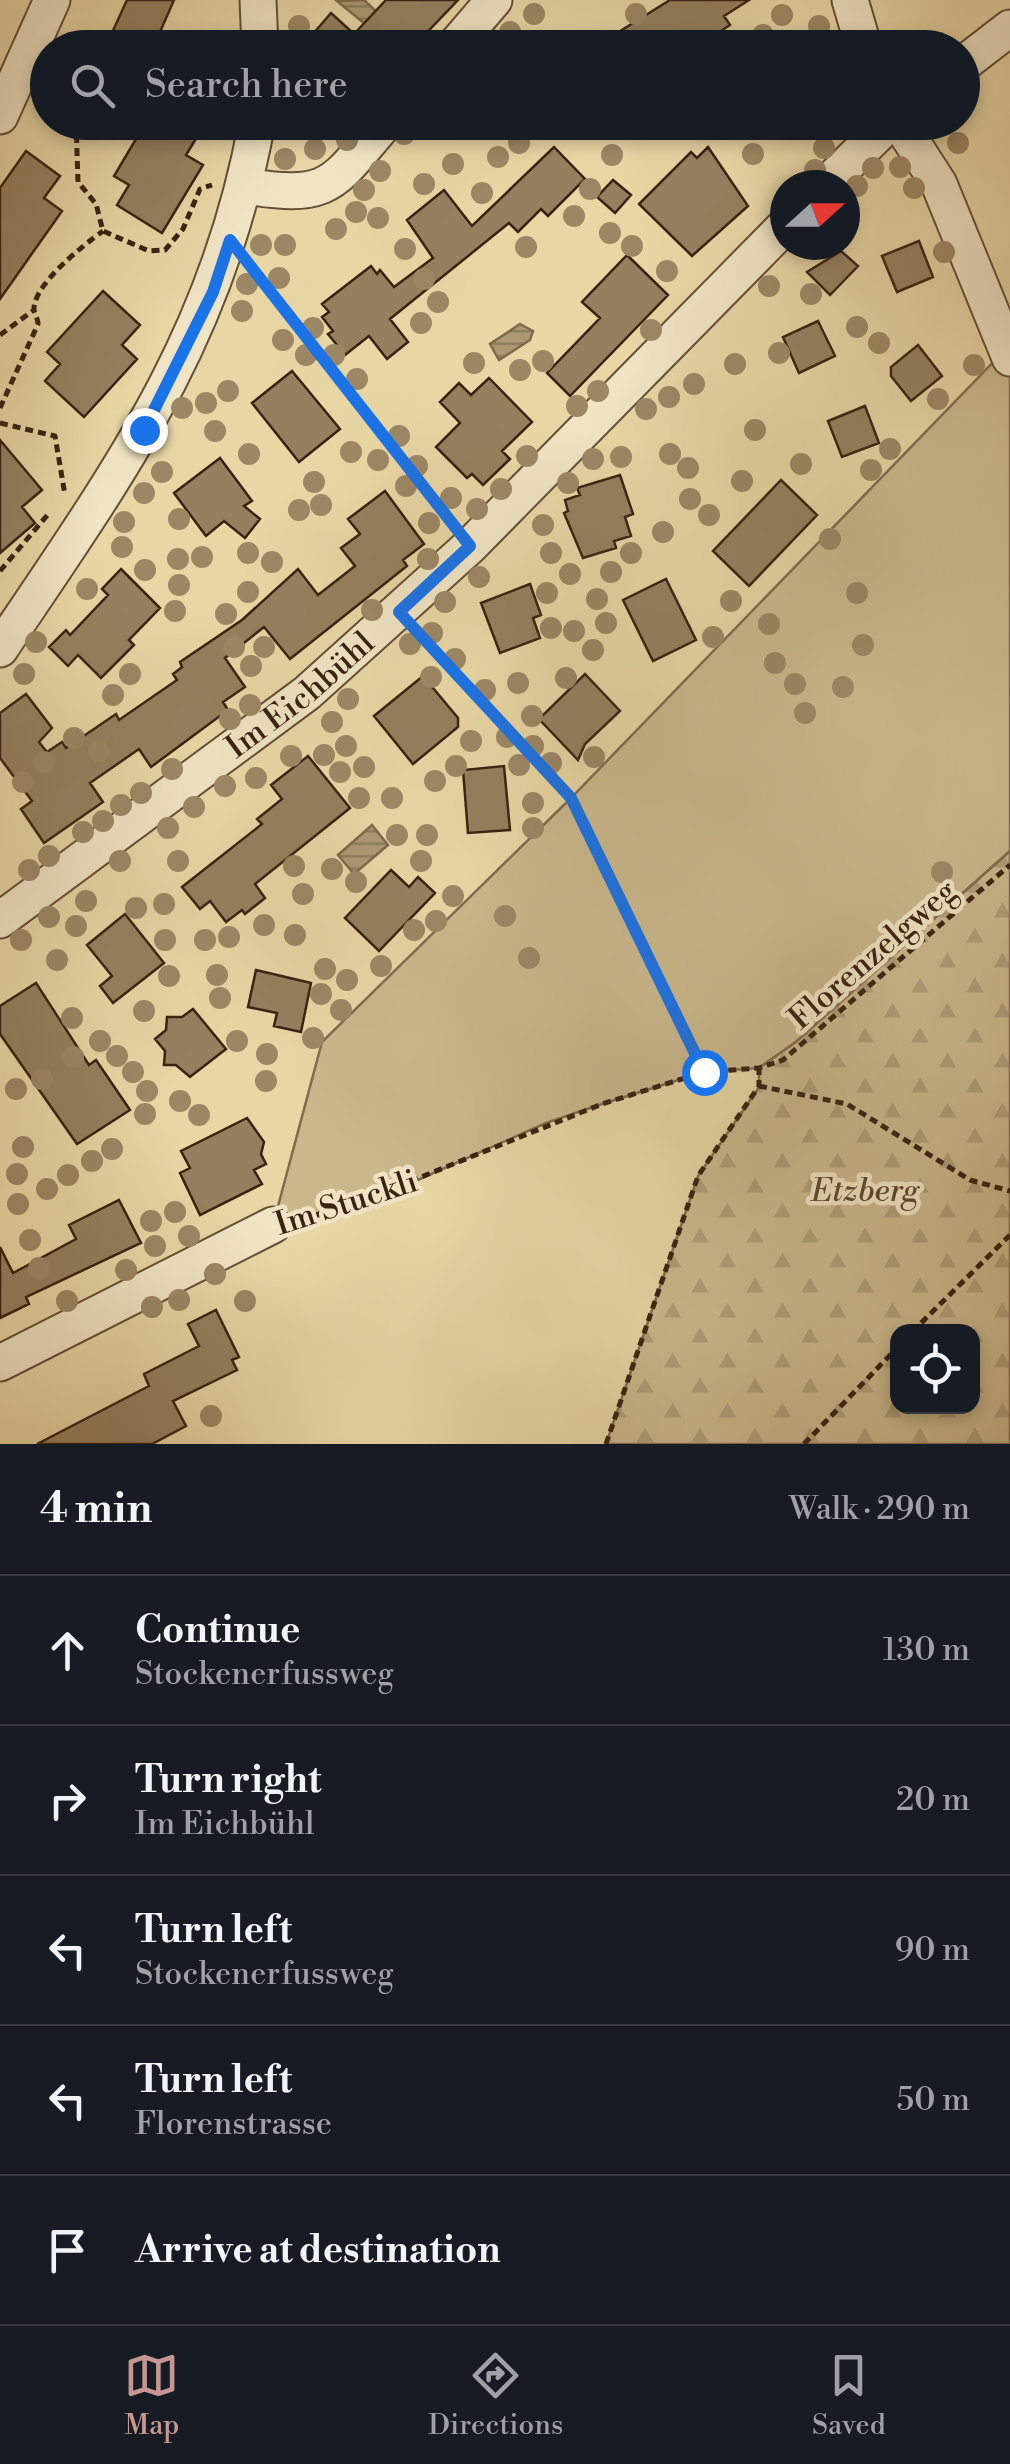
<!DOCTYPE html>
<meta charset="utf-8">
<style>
body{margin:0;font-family:"Libre Bodoni",serif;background:#242831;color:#f1f3f6}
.controls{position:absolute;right:30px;bottom:30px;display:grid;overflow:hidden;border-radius:20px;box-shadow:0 5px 15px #0003}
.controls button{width:90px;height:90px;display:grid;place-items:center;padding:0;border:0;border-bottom:2px solid #363941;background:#171b24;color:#f1f3f6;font:50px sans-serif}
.compass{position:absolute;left:770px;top:170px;width:90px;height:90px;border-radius:50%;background:#171b24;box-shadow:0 5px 15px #0003;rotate:69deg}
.stop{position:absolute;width:30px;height:30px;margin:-22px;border:8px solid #1a73e8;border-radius:50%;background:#fff}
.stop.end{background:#1a73e8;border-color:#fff;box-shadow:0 2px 10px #0008}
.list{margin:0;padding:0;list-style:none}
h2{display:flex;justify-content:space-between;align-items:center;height:130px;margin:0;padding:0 40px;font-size:42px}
h2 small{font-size:32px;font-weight:400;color:#9ea1a6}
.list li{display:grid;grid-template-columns:65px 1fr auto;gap:30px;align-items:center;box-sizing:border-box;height:150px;padding:0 40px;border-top:2px solid #363941}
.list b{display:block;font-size:38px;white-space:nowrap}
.list p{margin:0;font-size:32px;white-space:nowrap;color:#9ea1a6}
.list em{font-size:32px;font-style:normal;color:#9ea1a6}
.icon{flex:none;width:55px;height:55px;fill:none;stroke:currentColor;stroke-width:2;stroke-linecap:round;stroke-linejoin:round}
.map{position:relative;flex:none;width:1010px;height:1444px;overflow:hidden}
.search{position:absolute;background:#171b24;box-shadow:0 5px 15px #0003;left:30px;right:30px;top:30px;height:110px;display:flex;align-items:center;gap:25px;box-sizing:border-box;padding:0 35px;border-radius:55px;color:#9ea1a6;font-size:38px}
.sheet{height:880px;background:#171b24}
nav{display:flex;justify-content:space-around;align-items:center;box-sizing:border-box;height:140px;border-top:2px solid #363941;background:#171b24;font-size:28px;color:#9ea1a6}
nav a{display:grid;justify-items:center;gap:5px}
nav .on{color:#c59692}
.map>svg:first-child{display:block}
</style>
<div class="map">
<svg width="1010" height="1444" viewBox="0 0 1010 1444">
<defs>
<pattern id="forest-firs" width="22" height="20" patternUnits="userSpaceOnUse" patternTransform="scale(2.5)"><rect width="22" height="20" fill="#cab78c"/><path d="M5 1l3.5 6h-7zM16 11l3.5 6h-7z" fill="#ae9d78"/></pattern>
<pattern id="water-rules" width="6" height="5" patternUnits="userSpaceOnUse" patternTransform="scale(2.5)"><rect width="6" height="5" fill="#ac9973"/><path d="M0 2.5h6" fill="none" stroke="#8d7c5d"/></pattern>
</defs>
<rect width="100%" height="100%" fill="#e8d6a5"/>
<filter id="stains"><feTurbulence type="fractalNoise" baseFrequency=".002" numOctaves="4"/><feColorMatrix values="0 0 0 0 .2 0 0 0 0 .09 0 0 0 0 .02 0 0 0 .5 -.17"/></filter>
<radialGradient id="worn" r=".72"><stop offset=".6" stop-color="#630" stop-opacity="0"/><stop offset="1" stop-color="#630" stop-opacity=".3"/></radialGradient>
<path fill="#cab78c" stroke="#826c50" stroke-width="2.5" d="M1006,349L1010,358V851L796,1042L759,1068L704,1072L602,1104L546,1123L420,1179L317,1217L273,1225L322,1042L571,798Z"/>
<path fill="url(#forest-firs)" stroke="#826c50" stroke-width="2.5" fill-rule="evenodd" d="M1010,851V1444H606L698,1176L759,1087V1068L796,1042ZM898,1332H972V1406H898Z"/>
<path fill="url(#water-rules)" stroke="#7e694d" stroke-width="2.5" d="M364,0L376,11L365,24L337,1Z
M520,324L533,331L530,340L499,360L490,344Z
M372,825L388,845L354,874L338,855Z"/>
<path fill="#94805f" stroke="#392213" stroke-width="2.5" d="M127,0H174L153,48H105Z
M386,0H458L412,48H301L331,13L354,34Z
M670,0H749L724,16L730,25L695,48H593Z
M146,122H186L200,132L186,155L203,165L162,233L117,205L129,185L114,176Z
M554,147L585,179L548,216L541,209L518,232L509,223L390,319L408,342L387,359L369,336L345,355L328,334L333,331L322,317L329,312L322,304L371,266L377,274L380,270L394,287L433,258L407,220L444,190L472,226Z
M708,147L748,206L692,256L639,204L691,152L697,158Z
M26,151L60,176L44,198L62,211L0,299V188Z
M613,180L631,195L615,213L597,197Z
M919,241L933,277L897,292L882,256Z
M841,251L858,266L830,295L807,272Z
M627,255L668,295L570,396L547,373L600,318L582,302Z
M103,291L140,325L122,345L137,359L84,417L45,381L60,364L47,352Z
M818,321L835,356L799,373L783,337Z
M918,345L942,376L911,401L891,376V367Z
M292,371L340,429L299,462L252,403Z
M489,378L532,422L502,451L510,459L483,485L472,474L467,478L436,447L460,423L440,402L459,383L471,395Z
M865,406L879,443L842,457L828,421Z
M0,440L42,490L22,507L35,523L0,553Z
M220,458L252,501L244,506L260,519L245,538L224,521L206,536L174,493Z
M620,475L633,514L625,517L631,536L614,541L616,548L583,558L564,513L568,511L565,500L580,495L577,488Z
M781,480L817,515L749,586L713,551Z
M385,491L424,544L403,560L407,566L290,659L264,627L225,658L245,687L223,702L228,710L151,767L139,749L90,783L103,802L44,843L21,809L32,801L0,758V713L26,694L52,728L39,742L47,752L62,742L66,748L116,714L119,720L177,680L173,674L182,667L180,662L242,620L298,569L318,595L355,566L341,548L360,534L348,519Z
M121,569L160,608L129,640L134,645L101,678L78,655L68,666L49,647L66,630L70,635L108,595L102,589Z
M666,579L696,640L653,661L623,600Z
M530,584L541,615L533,618L540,638L500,653L481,603Z
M585,674L620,711L585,744L578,760L539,719Z
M423,676L458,718V727L413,764L374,716Z
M308,756L350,808L255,884L265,898L245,914L242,910L226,922L210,901L200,909L182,887L262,824L257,819L282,799L271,785Z
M504,766L510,830L468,833L463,770Z
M391,870L409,887L418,877L435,893L379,951L345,918Z
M125,914L164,963L113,1003L100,986L112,976L87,945Z
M256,970L311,983L301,1032L274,1026L277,1013L248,1007Z
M36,983L89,1065L96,1060L130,1110L77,1144L0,1034V1006Z
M193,1009L226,1049L190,1077L176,1065H164L165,1051L155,1039L166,1030L167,1017H182Z
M247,1118L264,1142L261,1154L266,1164L254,1170L262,1184L200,1215L180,1173L190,1168L181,1151Z
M119,1200L141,1243L26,1297L29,1304L0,1318V1247L13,1273L76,1239L69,1225Z
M216,1310L239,1357L232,1360L237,1370L173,1401L186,1426L152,1444H37L149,1386L144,1374L199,1346L188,1324Z"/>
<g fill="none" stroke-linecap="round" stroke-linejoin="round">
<defs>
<g id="minor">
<path d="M258,0L260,48"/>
<path d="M850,0L864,48"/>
<path d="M453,48L494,0"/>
<path d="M962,65L1010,28"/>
<path d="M0,116L52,0"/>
<path d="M899,122L939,184L1010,358"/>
<path d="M826,185L890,122"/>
<path d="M245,186C332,200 332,184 386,122"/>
<path d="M0,649C119,472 218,338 257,122"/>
<path id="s1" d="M0,920L307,693L470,546L785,226"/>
<path d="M0,1363L273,1225"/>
</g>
</defs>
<use href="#minor" stroke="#654f38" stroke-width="39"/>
<path stroke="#392213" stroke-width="5" stroke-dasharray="8 5" stroke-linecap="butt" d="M76,122L78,182L96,204L103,231L149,251L165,250L183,229L200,189L212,185
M250,266L450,521
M0,335L34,310
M0,408L38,324C38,319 35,315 34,310C33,284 84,245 103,231
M0,423L55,436L65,495
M0,571L50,512
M420,635L571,798L704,1072
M759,1086L847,1104L970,1180L1010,1191
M300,1220L364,1200L602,1104L704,1072L759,1068L783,1060L1010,865
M912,1332L1010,1235
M606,1444L698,1176L759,1086V1068
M804,1444L898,1347"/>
<use href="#minor" stroke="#f0e4c4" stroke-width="35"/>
</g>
<g fill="#9c8765">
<circle cx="534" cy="14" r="11"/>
<circle cx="636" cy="14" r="11"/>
<circle cx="782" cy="15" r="11"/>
<circle cx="299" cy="26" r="11"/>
<circle cx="819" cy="26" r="11"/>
<circle cx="510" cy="32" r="11"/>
<circle cx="763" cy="35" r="11"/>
<circle cx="404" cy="134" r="11"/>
<circle cx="347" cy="140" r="11"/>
<circle cx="519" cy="143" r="11"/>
<circle cx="958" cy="143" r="11"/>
<circle cx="824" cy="148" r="11"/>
<circle cx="315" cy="149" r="11"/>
<circle cx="753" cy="154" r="11"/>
<circle cx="612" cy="155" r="11"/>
<circle cx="498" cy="157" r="11"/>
<circle cx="285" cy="159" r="11"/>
<circle cx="453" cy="164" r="11"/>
<circle cx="900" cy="167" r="11"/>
<circle cx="873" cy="168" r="11"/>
<circle cx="815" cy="170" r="11"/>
<circle cx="380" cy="171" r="11"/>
<circle cx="424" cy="184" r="11"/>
<circle cx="857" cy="186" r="11"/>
<circle cx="914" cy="188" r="11"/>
<circle cx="590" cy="189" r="11"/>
<circle cx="364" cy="190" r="11"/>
<circle cx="482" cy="193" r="11"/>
<circle cx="356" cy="212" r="11"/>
<circle cx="574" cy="216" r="11"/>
<circle cx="378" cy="218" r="11"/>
<circle cx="336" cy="229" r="11"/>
<circle cx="610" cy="233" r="11"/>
<circle cx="261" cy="245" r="11"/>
<circle cx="285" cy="245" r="11"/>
<circle cx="632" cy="246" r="11"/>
<circle cx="526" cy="247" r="11"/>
<circle cx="405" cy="249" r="11"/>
<circle cx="944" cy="252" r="11"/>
<circle cx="667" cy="271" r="11"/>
<circle cx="279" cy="278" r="11"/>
<circle cx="424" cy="279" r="11"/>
<circle cx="247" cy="284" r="11"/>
<circle cx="769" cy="286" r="11"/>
<circle cx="811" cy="294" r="11"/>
<circle cx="438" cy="302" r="11"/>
<circle cx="242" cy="311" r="11"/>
<circle cx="421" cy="323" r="11"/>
<circle cx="857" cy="327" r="11"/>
<circle cx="313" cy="328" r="11"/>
<circle cx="651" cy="330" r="11"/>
<circle cx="283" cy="340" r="11"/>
<circle cx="879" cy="343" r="11"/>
<circle cx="779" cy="353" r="11"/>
<circle cx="306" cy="355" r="11"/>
<circle cx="334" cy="355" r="11"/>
<circle cx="543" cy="361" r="11"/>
<circle cx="474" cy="363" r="11"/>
<circle cx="735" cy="364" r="11"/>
<circle cx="974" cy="365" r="11"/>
<circle cx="520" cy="370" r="11"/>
<circle cx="357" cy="379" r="11"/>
<circle cx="694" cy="384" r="11"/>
<circle cx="228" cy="391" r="11"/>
<circle cx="598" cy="391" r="11"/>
<circle cx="669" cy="397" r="11"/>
<circle cx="938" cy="399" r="11"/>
<circle cx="206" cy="403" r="11"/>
<circle cx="577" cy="406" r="11"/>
<circle cx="182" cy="408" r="11"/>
<circle cx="646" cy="409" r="11"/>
<circle cx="755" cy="430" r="11"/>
<circle cx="215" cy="431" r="11"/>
<circle cx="399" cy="436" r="11"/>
<circle cx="890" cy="449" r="11"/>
<circle cx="351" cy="452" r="11"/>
<circle cx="249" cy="454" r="11"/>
<circle cx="670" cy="454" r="11"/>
<circle cx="527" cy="456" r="11"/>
<circle cx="621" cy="457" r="11"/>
<circle cx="593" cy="459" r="11"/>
<circle cx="378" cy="460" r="11"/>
<circle cx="801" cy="464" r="11"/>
<circle cx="417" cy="466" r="11"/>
<circle cx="688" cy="468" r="11"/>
<circle cx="871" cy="470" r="11"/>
<circle cx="162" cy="472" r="11"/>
<circle cx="742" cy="481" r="11"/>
<circle cx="314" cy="482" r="11"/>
<circle cx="568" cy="483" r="11"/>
<circle cx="406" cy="486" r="11"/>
<circle cx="501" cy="489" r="11"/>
<circle cx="144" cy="493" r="11"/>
<circle cx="451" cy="498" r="11"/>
<circle cx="690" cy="499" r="11"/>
<circle cx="321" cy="505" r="11"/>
<circle cx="477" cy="509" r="11"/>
<circle cx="299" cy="510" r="11"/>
<circle cx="709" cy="515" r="11"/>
<circle cx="179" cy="519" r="11"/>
<circle cx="124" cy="522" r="11"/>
<circle cx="429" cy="523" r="11"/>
<circle cx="543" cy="525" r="11"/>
<circle cx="663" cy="532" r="11"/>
<circle cx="830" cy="539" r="11"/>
<circle cx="122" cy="547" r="11"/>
<circle cx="248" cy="553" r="11"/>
<circle cx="551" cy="553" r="11"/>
<circle cx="631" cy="553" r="11"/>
<circle cx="202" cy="557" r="11"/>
<circle cx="178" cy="559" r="11"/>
<circle cx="428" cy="559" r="11"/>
<circle cx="272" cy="562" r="11"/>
<circle cx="145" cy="570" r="11"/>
<circle cx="611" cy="572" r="11"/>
<circle cx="570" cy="574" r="11"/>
<circle cx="479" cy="577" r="11"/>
<circle cx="179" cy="585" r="11"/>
<circle cx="87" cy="589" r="11"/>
<circle cx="248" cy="592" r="11"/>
<circle cx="547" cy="593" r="11"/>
<circle cx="857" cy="593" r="11"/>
<circle cx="597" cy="599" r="11"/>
<circle cx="731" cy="601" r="11"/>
<circle cx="445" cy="602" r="11"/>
<circle cx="372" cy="610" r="11"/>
<circle cx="175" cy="611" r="11"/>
<circle cx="226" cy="614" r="11"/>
<circle cx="606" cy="623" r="11"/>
<circle cx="769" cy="624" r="11"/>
<circle cx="551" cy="628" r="11"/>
<circle cx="574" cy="631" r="11"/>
<circle cx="432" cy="633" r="11"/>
<circle cx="713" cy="637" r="11"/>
<circle cx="36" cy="642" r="11"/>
<circle cx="410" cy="644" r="11"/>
<circle cx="863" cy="645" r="11"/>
<circle cx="234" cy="647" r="11"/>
<circle cx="264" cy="647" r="11"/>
<circle cx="593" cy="650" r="11"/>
<circle cx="455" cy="659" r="11"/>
<circle cx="775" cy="663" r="11"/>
<circle cx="251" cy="666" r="11"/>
<circle cx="24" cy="674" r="11"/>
<circle cx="130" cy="674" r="11"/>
<circle cx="431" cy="677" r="11"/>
<circle cx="566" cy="678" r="11"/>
<circle cx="518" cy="683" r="11"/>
<circle cx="795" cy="684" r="11"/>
<circle cx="843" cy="687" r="11"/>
<circle cx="485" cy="690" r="11"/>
<circle cx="113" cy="695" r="11"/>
<circle cx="348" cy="699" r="11"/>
<circle cx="250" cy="705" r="11"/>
<circle cx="805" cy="713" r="11"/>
<circle cx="532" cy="716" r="11"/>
<circle cx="230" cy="719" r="11"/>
<circle cx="332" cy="722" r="11"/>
<circle cx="507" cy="737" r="11"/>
<circle cx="74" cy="738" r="11"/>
<circle cx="471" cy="741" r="11"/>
<circle cx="346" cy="746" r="11"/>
<circle cx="533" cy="746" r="11"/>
<circle cx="99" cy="751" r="11"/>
<circle cx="324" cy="755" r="11"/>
<circle cx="291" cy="756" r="11"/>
<circle cx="594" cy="757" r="11"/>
<circle cx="44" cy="762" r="11"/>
<circle cx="551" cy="763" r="11"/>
<circle cx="519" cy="765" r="11"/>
<circle cx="456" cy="766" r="11"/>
<circle cx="364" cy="767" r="11"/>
<circle cx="172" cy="769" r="11"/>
<circle cx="340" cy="772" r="11"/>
<circle cx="256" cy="778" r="11"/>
<circle cx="435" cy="781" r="11"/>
<circle cx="23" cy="782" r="11"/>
<circle cx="225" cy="786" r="11"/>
<circle cx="141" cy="793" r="11"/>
<circle cx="359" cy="798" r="11"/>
<circle cx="392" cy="798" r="11"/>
<circle cx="533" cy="803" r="11"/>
<circle cx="121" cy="805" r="11"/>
<circle cx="194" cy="807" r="11"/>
<circle cx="103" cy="821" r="11"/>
<circle cx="168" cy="828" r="11"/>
<circle cx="533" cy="828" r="11"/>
<circle cx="83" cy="832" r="11"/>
<circle cx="397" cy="835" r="11"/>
<circle cx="427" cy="835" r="11"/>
<circle cx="49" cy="856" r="11"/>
<circle cx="120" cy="861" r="11"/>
<circle cx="178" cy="861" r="11"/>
<circle cx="421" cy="861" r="11"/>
<circle cx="294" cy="866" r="11"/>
<circle cx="332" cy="869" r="11"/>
<circle cx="29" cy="870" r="11"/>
<circle cx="942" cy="872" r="11"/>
<circle cx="356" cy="882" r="11"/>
<circle cx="303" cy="894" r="11"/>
<circle cx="453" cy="896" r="11"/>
<circle cx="86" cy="901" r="11"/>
<circle cx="164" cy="904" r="11"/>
<circle cx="136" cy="908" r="11"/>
<circle cx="505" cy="916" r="11"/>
<circle cx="49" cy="917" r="11"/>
<circle cx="436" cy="921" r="11"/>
<circle cx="264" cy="925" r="11"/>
<circle cx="76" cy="926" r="11"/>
<circle cx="414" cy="930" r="11"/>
<circle cx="295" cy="935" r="11"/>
<circle cx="229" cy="937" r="11"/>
<circle cx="21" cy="940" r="11"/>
<circle cx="165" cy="940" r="11"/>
<circle cx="205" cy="940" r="11"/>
<circle cx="529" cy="958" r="11"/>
<circle cx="57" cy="960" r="11"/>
<circle cx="381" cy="966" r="11"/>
<circle cx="325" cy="969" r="11"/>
<circle cx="217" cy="975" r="11"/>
<circle cx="169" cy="976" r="11"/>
<circle cx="347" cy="980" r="11"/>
<circle cx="321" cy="994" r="11"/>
<circle cx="220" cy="998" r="11"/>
<circle cx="341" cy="1010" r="11"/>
<circle cx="144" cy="1011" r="11"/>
<circle cx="72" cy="1018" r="11"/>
<circle cx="313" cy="1038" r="11"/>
<circle cx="100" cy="1041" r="11"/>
<circle cx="237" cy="1041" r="11"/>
<circle cx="267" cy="1054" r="11"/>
<circle cx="117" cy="1056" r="11"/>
<circle cx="73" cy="1057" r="11"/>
<circle cx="133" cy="1072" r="11"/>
<circle cx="42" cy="1079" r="11"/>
<circle cx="266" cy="1081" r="11"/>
<circle cx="16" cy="1089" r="11"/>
<circle cx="147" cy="1091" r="11"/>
<circle cx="180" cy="1101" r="11"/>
<circle cx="145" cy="1114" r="11"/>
<circle cx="199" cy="1115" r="11"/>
<circle cx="23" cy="1147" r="11"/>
<circle cx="112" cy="1149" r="11"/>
<circle cx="92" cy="1161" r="11"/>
<circle cx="17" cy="1174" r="11"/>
<circle cx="68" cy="1175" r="11"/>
<circle cx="47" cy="1189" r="11"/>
<circle cx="18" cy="1204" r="11"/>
<circle cx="175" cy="1212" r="11"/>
<circle cx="151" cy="1221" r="11"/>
<circle cx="189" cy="1236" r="11"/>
<circle cx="30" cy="1240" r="11"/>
<circle cx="155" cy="1246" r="11"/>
<circle cx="39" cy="1268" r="11"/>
<circle cx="126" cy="1270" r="11"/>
<circle cx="215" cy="1274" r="11"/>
<circle cx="179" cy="1300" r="11"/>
<circle cx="67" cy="1301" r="11"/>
<circle cx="245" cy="1301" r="11"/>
<circle cx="152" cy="1307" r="11"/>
<circle cx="211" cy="1416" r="11"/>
</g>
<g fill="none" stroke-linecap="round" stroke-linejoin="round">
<path stroke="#1a73e8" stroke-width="12" d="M144,430L213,292L230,240L470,546L399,612L571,798L704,1072"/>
</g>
<g text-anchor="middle" stroke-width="9" stroke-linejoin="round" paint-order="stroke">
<g font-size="32" fill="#392213" stroke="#f0e4c4">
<text dy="11" stroke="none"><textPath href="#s1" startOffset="375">Im Eichbühl</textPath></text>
<text transform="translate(872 954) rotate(-41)" y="11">Florenzelgweg</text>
<text transform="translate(346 1202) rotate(-18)" y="11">Im Stuckli</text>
</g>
<g font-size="32" font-style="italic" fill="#5d4731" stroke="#f0e4c4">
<text x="865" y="1201">Etzberg</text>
</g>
</g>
<rect width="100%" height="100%" filter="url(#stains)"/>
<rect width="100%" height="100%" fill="url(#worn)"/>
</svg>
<div class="controls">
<button><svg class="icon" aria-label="locate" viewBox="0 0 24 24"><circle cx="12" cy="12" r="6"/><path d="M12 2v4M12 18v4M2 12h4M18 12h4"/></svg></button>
</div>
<svg class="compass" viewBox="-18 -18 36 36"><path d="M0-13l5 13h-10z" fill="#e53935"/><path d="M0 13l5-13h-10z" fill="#9ea1a6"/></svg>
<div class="stop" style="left:704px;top:1072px"></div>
<div class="stop end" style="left:144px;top:430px"></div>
<div class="search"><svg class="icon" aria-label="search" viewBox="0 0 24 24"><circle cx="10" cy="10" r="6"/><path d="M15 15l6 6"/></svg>Search here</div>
</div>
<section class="sheet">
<h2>4 min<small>Walk · 290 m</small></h2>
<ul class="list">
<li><svg class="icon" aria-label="ahead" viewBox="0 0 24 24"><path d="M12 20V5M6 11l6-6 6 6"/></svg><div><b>Continue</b><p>Stockenerfussweg</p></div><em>130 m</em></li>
<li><svg class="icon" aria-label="right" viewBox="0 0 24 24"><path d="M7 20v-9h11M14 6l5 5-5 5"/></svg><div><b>Turn right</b><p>Im Eichbühl</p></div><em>20 m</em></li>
<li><svg class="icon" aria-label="left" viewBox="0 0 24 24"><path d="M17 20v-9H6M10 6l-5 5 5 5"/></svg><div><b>Turn left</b><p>Stockenerfussweg</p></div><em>90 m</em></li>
<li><svg class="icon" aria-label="left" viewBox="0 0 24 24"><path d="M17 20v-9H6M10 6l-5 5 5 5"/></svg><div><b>Turn left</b><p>Florenstrasse</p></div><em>50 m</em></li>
<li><svg class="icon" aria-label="arrive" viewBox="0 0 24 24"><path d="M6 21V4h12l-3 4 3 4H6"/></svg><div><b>Arrive at destination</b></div></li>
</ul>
</section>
<nav>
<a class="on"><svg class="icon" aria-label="map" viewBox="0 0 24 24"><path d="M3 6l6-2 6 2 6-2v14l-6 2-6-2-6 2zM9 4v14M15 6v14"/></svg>Map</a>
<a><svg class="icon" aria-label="directions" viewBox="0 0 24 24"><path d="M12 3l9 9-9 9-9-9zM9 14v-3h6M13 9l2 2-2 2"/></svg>Directions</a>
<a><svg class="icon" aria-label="saved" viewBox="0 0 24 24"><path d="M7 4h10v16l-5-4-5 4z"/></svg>Saved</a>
</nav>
